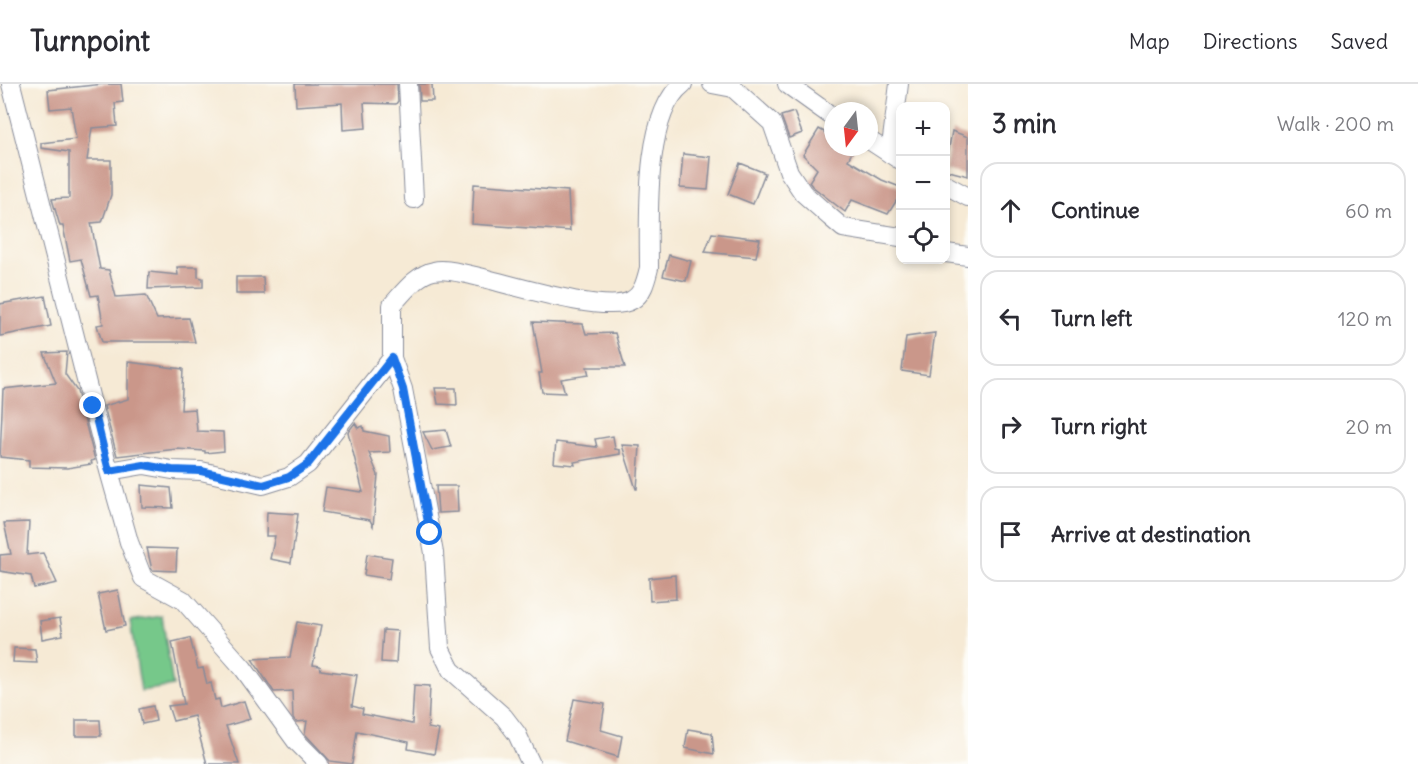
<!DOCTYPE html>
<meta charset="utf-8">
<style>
body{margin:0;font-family:Delius,sans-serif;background:#f2f2f3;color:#2b2b33}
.controls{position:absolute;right:18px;top:18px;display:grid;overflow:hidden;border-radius:12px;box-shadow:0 3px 9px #0003}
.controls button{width:54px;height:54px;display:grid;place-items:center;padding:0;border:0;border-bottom:2px solid #e1e1e2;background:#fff;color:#2b2b33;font:30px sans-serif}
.compass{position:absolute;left:824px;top:18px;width:54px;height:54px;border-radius:50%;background:#fff;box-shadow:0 3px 9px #0003;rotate:195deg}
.stop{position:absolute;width:18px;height:18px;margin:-14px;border:4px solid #1a73e8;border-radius:50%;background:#fff}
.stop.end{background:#1a73e8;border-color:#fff;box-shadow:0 2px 6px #0008}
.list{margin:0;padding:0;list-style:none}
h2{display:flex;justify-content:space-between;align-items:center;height:78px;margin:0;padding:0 24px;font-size:26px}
h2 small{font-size:20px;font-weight:400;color:#7c7c81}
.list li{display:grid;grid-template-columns:39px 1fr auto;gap:18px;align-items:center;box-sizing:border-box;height:96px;margin:0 12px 12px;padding:0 12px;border:2px solid #e1e1e2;border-radius:18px}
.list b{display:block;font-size:22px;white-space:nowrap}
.list em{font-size:20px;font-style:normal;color:#7c7c81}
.icon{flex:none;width:33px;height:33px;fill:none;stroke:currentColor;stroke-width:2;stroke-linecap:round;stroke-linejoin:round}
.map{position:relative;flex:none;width:968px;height:680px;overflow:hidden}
header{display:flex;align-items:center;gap:36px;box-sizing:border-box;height:84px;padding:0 30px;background:#fff;border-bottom:2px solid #e1e1e2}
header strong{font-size:28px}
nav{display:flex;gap:33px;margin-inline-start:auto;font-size:21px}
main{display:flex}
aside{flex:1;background:#fff}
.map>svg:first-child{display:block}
</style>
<header>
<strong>Turnpoint</strong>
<nav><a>Map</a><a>Directions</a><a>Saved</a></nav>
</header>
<main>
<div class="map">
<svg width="968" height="680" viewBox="0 0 968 680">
<rect width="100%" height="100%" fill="#fdfcf7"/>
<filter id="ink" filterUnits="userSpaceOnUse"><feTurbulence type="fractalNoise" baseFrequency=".0167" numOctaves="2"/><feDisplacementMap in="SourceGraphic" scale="12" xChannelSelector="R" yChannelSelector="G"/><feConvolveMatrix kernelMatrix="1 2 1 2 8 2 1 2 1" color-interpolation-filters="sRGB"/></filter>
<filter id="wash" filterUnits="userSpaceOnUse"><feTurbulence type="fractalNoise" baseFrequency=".008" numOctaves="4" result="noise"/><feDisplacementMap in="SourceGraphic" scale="24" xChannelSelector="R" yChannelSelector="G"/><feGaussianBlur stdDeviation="1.35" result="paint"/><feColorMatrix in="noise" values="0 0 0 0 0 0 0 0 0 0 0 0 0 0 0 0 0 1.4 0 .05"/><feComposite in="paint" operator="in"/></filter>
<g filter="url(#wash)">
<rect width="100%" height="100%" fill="#f6ead5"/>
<path fill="#76c88a" stroke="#487c74" stroke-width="1.5" d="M162,532L173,602L141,607L130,537Z"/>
<g id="blocks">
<path fill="#ca978a" d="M104,0H121L123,18L115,19L117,42L92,44L87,76H111V111L102,138L91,139L100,185L109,186L116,213L146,211L157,235L189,234L195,258H102L97,241L103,240L98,211L91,212L81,175L70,177L63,142H60L52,115L69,114V68L41,64V59L76,55L71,23L50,25L48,6Z
M295,0H397L398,17L396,20L364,19L366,44L343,46L342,19L296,22Z
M419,0H432L433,17H420Z
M794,28L802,49L789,54L781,32Z
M819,45L833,53V63H855L848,76L882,96L900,103V111L888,130L852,116L845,128L812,102L809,98L817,85L803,71Z
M952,47L968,53V92L945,86Z
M683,70L711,73L708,106L680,104Z
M740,79L765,89L753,120L728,110Z
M474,100L568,107L570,147L472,140Z
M712,149L760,155L756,173L705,168Z
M669,171L691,177L686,197L663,192Z
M177,183H198V193L203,194V203L148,205L149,188L178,191Z
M236,193H263L264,210H236Z
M45,212L51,242L0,252V220Z
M533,238L583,240L586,250L615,249L625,283H587L589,291L561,295L565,309L542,308L539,289H542Z
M935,249L929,291L902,287L906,253Z
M67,268L65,290L77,307L95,376L91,377L92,380L67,384L29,383V376L0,373L3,305L56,299L44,269Z
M128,278L183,285L181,326L195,325L197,347L223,348L224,367L205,369V367L177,365L117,372L104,322L128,315Z
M435,304H456L457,321L438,320Z
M355,339L358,344L363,342L364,347L389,352L390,368L369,369L378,391L373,442L370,436L322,428L326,403L363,408L348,348Z
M446,346L451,363L432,366L423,348Z
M613,352L615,365L620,366V370L574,378L575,381L554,379L556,358L597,363L595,355Z
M622,361L640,362L637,405H636Z
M141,401L171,404L173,424L142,423Z
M436,402H457L458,428L438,429Z
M267,428L298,430L291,479L270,475L275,452H266Z
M29,438L27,471L43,469L57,499L34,504L31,492L0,487V471L11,470L4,439Z
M147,464L177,465L176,487L152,486Z
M367,470L392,474L389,495L364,491Z
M675,491L676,515L650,517L649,494Z
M118,506L125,542L106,546L98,510Z
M60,534L63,551L42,555L40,537Z
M297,538L321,542L313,581L320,582L321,586L357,591L352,622L363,625L362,630L412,640L414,601L430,602L428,644L439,646L434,670L408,665L409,658L357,647L352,680L330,677L305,650L307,637L296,638L293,634L292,607L274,608L252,575L290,573Z
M383,546L398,547L396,579L381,578Z
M190,554L198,585L203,584L207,600L211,599L215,616L219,615L221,624L244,617L250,635L226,642L239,680H207L194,632L173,637L168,622L184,620L172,558Z
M14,564L35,565L37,579L13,578Z
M574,615L605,620L601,646L622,652L618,673L565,657Z
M153,622L156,637L142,640L139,625Z
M76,636H100L101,652H76Z
M688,645L712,649L714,670L685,664Z"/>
</g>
</g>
<g filter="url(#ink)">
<use href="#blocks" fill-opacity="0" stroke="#888c9a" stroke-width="1.5"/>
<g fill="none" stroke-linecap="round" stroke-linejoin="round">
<defs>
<path id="minor" d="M11,0L109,387L129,458L143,494L183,516L243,584L296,657L319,680
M408,0L414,115
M712,0L733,4L772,39L789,88L803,109L830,133L843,144L900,153
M787,0L833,33
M869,56L898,75
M890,70L899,0
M946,101L968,113
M946,169L968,172
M109,387L144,381L172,386L201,387L263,401L289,393L308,380L392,274
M531,680L517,650L504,633L451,586L440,564L434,469L403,305L392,274V221C403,209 417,190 434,187C445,184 460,189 471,191C503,198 607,232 632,216C643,210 646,196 649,184C649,138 643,30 683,0"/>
</defs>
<use href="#minor" stroke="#888c9a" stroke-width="20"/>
<use href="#minor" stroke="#fff" stroke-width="18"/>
</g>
</g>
<g fill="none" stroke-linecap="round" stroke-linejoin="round" filter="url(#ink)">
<path stroke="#1a73e8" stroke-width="8" d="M93,322L109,387L144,381L172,386L201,387L263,401L289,393L308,380L392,274L403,305L430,449"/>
</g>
</svg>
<div class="controls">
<button>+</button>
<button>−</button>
<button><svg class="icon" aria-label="locate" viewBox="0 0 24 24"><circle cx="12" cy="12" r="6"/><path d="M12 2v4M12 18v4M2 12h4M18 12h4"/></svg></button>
</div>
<svg class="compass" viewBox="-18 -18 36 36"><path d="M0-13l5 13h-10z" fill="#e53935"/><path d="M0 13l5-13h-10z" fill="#7c7c81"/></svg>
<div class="stop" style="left:430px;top:449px"></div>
<div class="stop end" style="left:93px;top:322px"></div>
</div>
<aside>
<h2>3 min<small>Walk · 200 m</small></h2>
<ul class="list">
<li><svg class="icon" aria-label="ahead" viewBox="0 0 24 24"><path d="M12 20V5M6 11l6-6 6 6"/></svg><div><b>Continue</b></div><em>60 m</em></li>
<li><svg class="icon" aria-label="left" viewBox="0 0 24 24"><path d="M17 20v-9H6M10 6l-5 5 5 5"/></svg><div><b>Turn left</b></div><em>120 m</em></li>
<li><svg class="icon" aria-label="right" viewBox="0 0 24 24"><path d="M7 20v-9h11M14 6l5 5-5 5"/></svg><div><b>Turn right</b></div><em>20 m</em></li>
<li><svg class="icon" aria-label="arrive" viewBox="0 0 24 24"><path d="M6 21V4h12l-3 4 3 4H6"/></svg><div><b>Arrive at destination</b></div></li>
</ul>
</aside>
</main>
